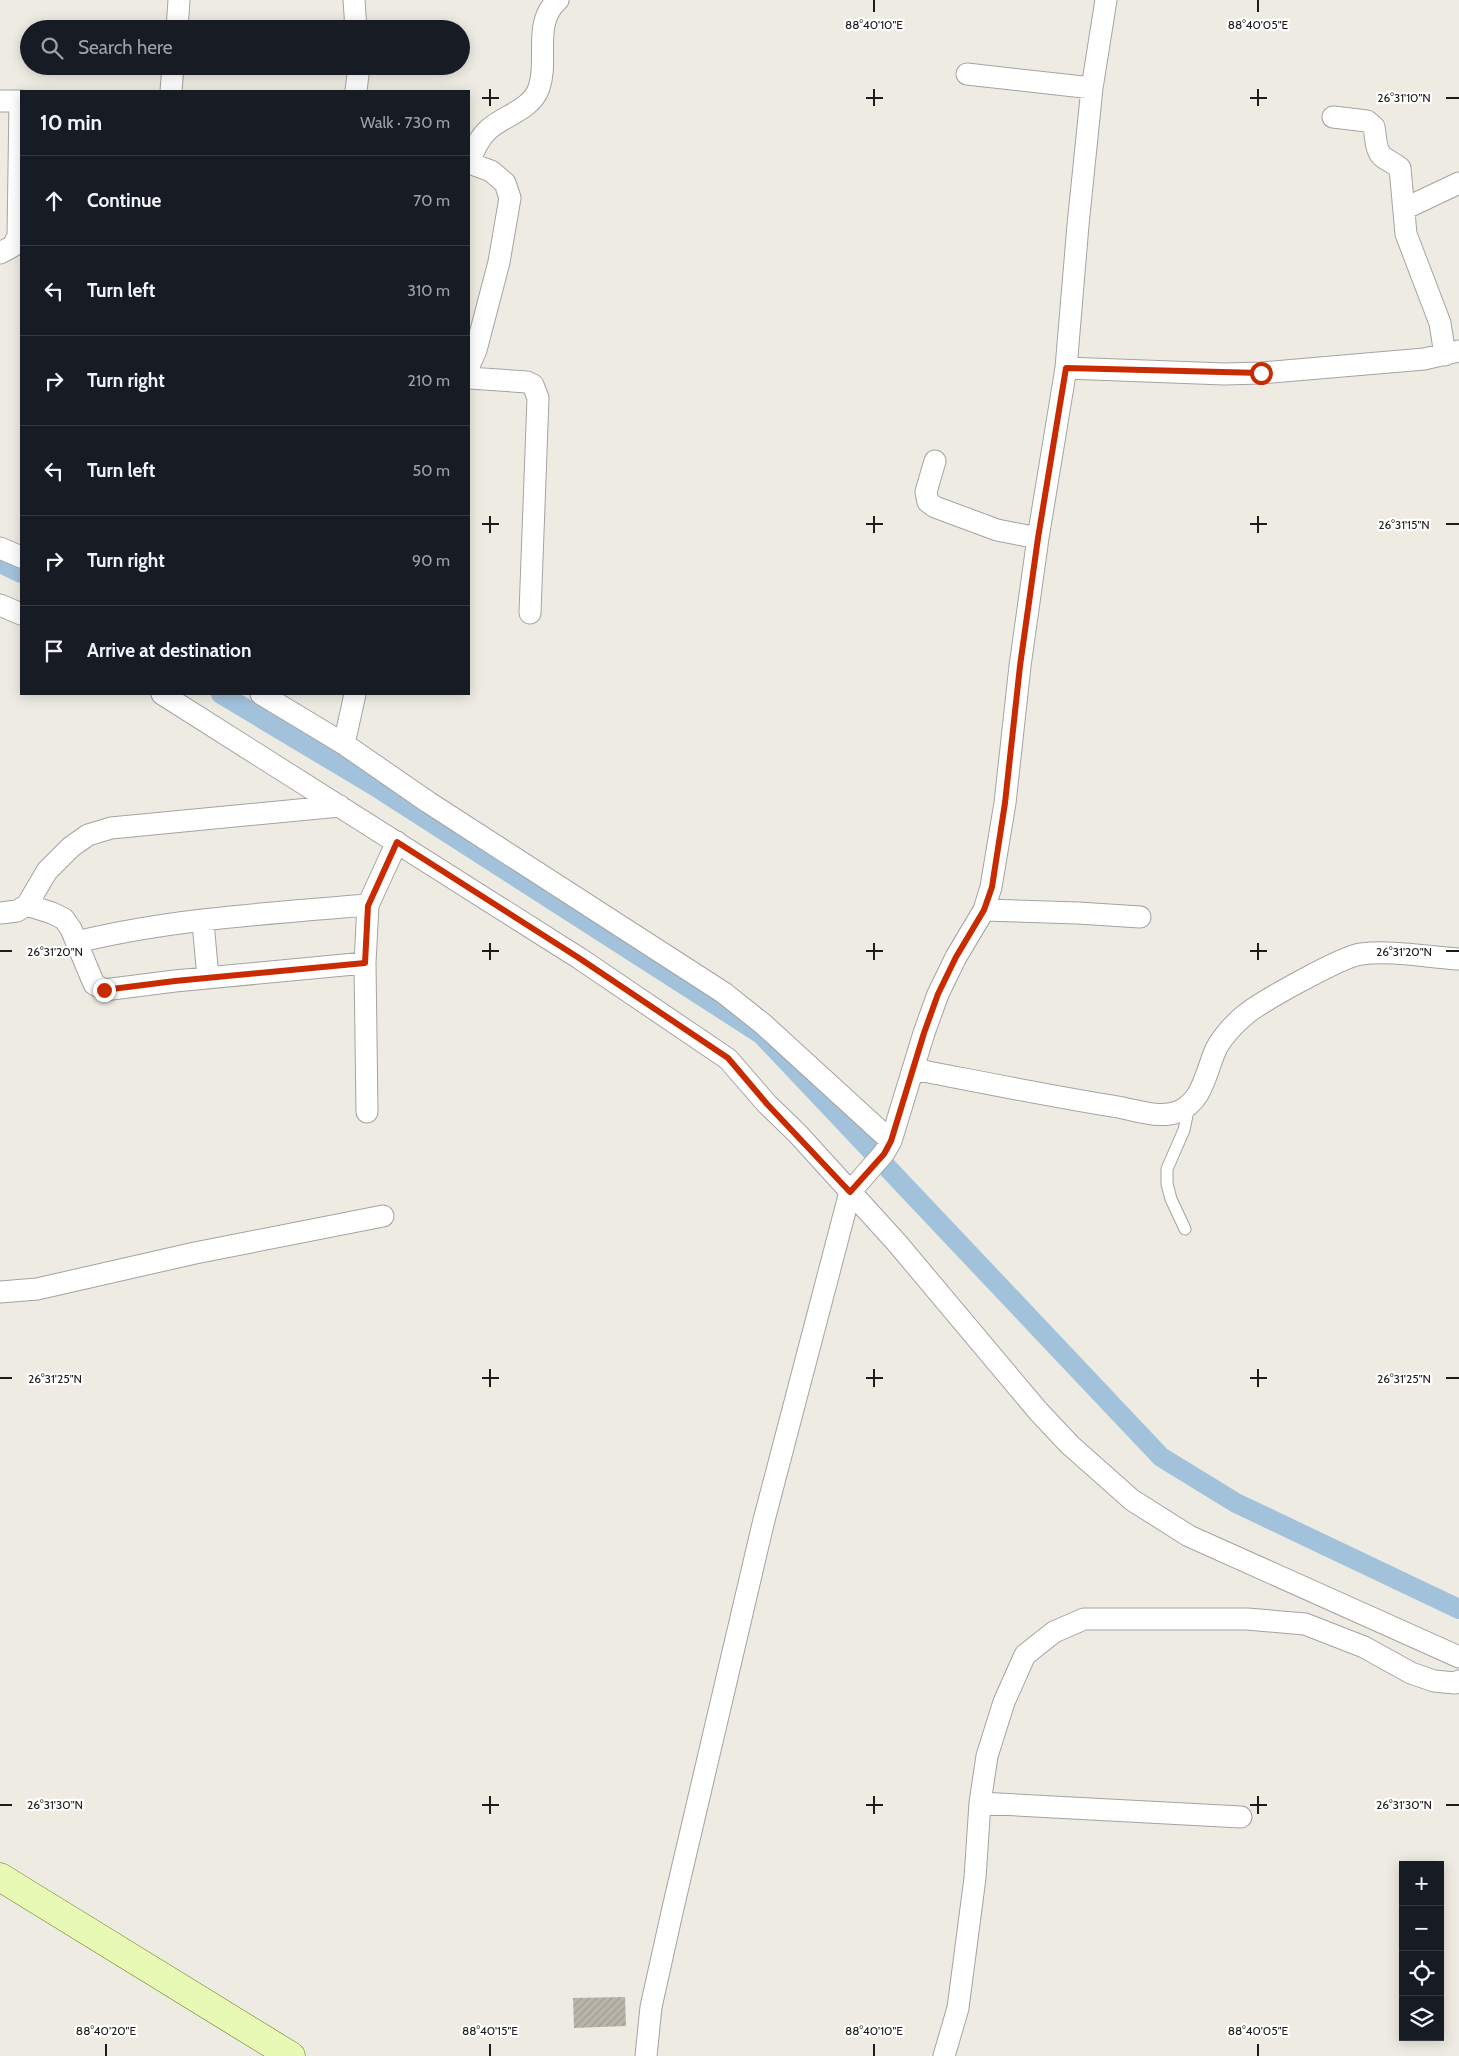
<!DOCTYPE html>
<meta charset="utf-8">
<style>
body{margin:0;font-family:Cabin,sans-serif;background:#242831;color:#f1f3f6}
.controls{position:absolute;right:15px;bottom:15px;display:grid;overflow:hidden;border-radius:0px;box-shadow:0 2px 12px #0003}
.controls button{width:45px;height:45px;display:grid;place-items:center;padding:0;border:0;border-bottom:1px solid #363941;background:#171b24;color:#f1f3f6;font:25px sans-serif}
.stop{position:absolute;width:15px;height:15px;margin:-11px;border:4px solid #c92b00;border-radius:50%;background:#fff}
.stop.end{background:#c92b00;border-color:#fff;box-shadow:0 1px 5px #0008}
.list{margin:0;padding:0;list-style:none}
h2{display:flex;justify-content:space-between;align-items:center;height:65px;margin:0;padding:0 20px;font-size:21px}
h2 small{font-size:16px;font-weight:400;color:#9ea1a6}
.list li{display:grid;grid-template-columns:32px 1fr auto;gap:15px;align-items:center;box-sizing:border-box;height:90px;padding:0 20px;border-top:1px solid #363941}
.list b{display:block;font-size:19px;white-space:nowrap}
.list em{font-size:16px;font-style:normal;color:#9ea1a6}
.icon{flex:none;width:28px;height:28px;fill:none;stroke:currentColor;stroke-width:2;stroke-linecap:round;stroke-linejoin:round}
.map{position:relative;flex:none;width:1459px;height:2056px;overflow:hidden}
.search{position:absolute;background:#171b24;box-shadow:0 2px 12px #0003;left:20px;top:20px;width:450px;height:55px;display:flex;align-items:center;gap:12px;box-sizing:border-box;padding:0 18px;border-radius:28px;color:#9ea1a6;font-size:19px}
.panel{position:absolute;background:#171b24;box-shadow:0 2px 12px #0003;left:20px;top:90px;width:450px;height:605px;border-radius:0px}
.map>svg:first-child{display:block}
</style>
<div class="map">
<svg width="1459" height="2056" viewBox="0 0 1459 2056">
<defs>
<pattern id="building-hatch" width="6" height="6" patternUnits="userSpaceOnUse" patternTransform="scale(1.25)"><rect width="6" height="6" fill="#bab5ab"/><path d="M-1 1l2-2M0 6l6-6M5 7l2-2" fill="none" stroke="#9f9b93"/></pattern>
</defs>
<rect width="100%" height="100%" fill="#eeece2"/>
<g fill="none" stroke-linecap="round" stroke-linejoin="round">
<path stroke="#a2c2dc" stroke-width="20" d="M0,563L21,573
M221,694L378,788L761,1034L1161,1457L1236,1503L1459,1609"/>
</g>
<path fill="url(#building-hatch)" d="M625,1997L626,2026L574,2028L573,1998Z"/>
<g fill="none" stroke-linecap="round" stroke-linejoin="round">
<defs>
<path id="lane" d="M1185,1229L1171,1199L1167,1184V1169L1184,1130L1189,1106"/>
<path id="street" d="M354,0L356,29
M177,29L179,0
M967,74L1092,88
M171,91L173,66
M356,91L359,66
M0,101H21
M1333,117L1367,121L1374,127C1376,136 1375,151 1383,157C1388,161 1394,163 1400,168L1406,234L1440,323L1445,355
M469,162C474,150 479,138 489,129C505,115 531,110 539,88C549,59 532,23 558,0
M469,163L491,171L505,183L510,198L499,262L476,350L469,366
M1404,209L1459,183
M0,253L13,246L18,236L20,101
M1066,368L1224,374L1261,373L1424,359L1459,351
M469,378L527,382L533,385L538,398L530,613
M935,461L926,492L928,502L935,507L997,530L1038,538
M0,548L21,557
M0,605L21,614
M162,694L579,958L728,1059L767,1104L797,1133L897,1243L1038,1411L1070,1445L1132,1500L1189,1536L1459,1657
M261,694L344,744L428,802L724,993L763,1024L891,1141
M344,744L355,694
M27,905L52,913L64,919L71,929L94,984L104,990L175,981L365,963
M984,910L1078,913L1140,917
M0,913L17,911L27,905L47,871L71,847L88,835L111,828L340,806
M203,922L208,978
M77,942C171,919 271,913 368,905
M913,1069C981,1082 1049,1096 1118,1107C1135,1110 1160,1119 1177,1112C1204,1102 1206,1069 1217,1047C1224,1035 1234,1024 1245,1015C1260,1002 1343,956 1361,954C1392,950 1427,957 1459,959
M367,1112L365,963L368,905L397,842
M0,1292L37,1289L195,1253L383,1216
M980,1803L1241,1817
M646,2056L651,2007L673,1908L763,1524L850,1192L884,1153L891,1141L924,1033L938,994L956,957L984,910L991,887L1005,803L1020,666L1038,538L1066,368L1078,225L1092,88L1106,0
M944,2056L958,2008L975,1878L980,1803L987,1756L1004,1702L1025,1655L1054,1632L1084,1619H1247L1305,1624L1364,1647L1411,1673L1434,1681L1455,1683L1459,1681"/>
<path id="secondary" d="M0,1877L291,2056"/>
</defs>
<use href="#lane" stroke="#a3a3a3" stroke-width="13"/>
<use href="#street" stroke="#a3a3a3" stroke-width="23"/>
<use href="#secondary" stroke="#4f7204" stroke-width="29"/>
<use href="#lane" stroke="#fff" stroke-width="11"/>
<use href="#street" stroke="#fff" stroke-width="21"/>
<use href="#secondary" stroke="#e7f9b4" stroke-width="28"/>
</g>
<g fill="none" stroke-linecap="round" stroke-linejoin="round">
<path stroke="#c92b00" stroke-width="6" d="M104,990L175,981L365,963L368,906L397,842L579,958L728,1058L767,1104L850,1192L884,1154L891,1141L924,1033L938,994L956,957L984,910L992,887L1005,803L1020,666L1038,538L1066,368L1261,373"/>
</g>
<path fill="none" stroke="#1c1c1c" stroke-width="2" d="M874,0V12M1258,0V12M490,89V106M874,89V106M1258,89V106M482,98H499M866,98H883M1250,98H1267M1446,98H1459M490,516V533M874,516V533M1258,516V533M482,524H499M866,524H883M1250,524H1267M1446,524H1459M490,943V960M874,943V960M1258,943V960M0,951H12M482,951H499M866,951H883M1250,951H1267M1446,951H1459M490,1369V1387M874,1369V1387M1258,1369V1387M0,1378H12M482,1378H499M866,1378H883M1250,1378H1267M1446,1378H1459M490,1796V1814M874,1796V1814M1258,1796V1814M0,1805H12M482,1805H499M866,1805H883M1250,1805H1267M1446,1805H1459M106,2044V2056M490,2044V2056M874,2044V2056M1258,2044V2056"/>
<g font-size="12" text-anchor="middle" fill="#1c1c1c" stroke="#fff" stroke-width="4.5" stroke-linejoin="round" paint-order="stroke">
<text x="874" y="29">88°40'10"E</text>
<text x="1258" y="29">88°40'05"E</text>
<text x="1404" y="102">26°31'10"N</text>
<text x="1404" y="529">26°31'15"N</text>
<text x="1404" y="956">26°31'20"N</text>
<text x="55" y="956">26°31'20"N</text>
<text x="1404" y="1383">26°31'25"N</text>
<text x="55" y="1383">26°31'25"N</text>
<text x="55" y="1809">26°31'30"N</text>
<text x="1404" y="1809">26°31'30"N</text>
<text x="106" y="2035">88°40'20"E</text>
<text x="490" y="2035">88°40'15"E</text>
<text x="874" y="2035">88°40'10"E</text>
<text x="1258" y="2035">88°40'05"E</text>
</g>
</svg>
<div class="controls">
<button>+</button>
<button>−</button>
<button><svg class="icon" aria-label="locate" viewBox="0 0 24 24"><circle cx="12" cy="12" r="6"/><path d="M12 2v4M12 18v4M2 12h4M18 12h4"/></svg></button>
<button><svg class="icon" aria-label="layers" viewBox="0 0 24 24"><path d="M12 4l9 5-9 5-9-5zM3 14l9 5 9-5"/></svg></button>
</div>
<div class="stop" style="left:1261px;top:373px"></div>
<div class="stop end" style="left:104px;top:990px"></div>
<div class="search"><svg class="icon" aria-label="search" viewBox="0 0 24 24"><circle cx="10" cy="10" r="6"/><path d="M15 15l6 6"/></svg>Search here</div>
<section class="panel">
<h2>10 min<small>Walk · 730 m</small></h2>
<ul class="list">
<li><svg class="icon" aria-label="ahead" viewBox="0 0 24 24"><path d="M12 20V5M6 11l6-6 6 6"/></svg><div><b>Continue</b></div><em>70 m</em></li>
<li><svg class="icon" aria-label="left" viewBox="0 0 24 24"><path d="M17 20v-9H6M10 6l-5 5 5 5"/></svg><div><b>Turn left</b></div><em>310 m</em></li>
<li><svg class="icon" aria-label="right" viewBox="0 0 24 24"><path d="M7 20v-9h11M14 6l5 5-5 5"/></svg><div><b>Turn right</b></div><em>210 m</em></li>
<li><svg class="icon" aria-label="left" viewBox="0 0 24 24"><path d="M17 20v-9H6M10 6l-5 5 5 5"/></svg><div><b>Turn left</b></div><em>50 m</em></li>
<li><svg class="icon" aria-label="right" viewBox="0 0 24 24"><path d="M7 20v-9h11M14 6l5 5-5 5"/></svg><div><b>Turn right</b></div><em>90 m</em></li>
<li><svg class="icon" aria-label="arrive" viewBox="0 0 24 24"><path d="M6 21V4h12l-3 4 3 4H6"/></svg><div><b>Arrive at destination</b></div></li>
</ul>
</section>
</div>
